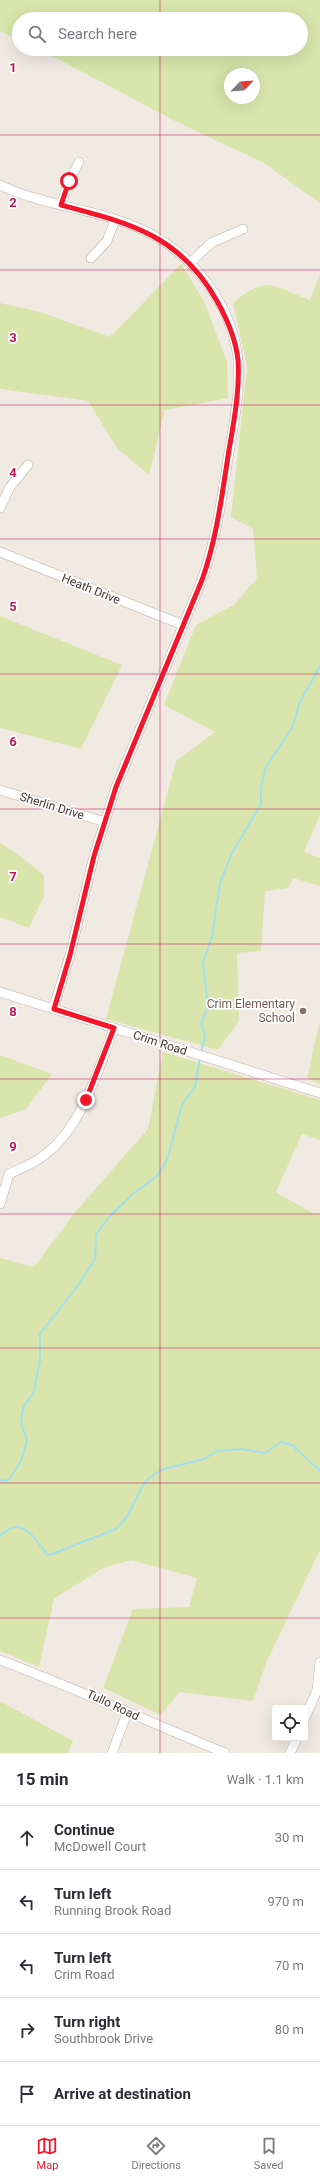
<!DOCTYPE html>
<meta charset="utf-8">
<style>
body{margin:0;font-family:Roboto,sans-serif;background:#f7f7f7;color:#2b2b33}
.controls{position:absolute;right:12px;bottom:12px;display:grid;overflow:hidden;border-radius:4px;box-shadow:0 4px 16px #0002}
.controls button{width:36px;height:36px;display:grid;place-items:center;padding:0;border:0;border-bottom:1px solid #e1e1e2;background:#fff;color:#2b2b33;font:20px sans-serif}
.compass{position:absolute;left:224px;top:68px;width:36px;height:36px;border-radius:50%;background:#fff;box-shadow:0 4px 16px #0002;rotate:65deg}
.stop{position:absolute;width:12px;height:12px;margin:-9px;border:3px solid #f5162b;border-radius:50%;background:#fff}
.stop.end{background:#f5162b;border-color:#fff;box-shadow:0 1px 4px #0008}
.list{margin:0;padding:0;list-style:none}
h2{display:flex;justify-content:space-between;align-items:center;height:52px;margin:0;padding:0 16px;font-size:17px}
h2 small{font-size:13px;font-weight:400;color:#7c7c81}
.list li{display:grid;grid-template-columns:26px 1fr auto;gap:12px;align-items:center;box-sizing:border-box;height:64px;padding:0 16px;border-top:1px solid #e1e1e2}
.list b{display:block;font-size:15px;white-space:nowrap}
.list p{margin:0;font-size:13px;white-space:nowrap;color:#7c7c81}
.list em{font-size:13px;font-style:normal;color:#7c7c81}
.icon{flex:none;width:22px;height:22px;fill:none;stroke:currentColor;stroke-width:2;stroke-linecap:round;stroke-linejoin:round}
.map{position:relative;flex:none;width:320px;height:1753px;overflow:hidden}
.search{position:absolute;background:#fff;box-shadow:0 4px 16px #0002;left:12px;right:12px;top:12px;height:44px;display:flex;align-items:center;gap:10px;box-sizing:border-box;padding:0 14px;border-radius:22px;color:#7c7c81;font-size:15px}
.sheet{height:372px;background:#fff}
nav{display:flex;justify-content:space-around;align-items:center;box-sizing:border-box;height:56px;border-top:1px solid #e1e1e2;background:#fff;font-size:11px;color:#7c7c81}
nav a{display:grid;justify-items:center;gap:2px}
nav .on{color:#f5162b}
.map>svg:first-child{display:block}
</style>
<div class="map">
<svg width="320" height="1753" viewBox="0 0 320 1753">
<rect width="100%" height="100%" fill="#f1eae3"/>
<path fill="#d9e5ac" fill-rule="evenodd" d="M0,0H320V205V203L264,163L175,121L39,49H301V19H19V40L0,31ZM230,74H254V98H230Z
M181,264L204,301L227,362L228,398L165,410L149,475L117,448L88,401L0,389V303L40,312L110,337Z
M320,274V815L304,852L320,858V886L293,878L288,888L265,891L261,951L237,953L239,1021L218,1050L106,1019L176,761L215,732L164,705L196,625L234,605L257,578L253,529L231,517L247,366L233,303C267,274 273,286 310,300Z
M0,616L122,665L81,749L0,728Z
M0,843L16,853L44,875V896L29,928L0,917Z
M320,1021V1084L307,1078Z
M163,1052L320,1100V1140L302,1134L276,1192L314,1214L320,1213V1550L266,1663L253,1701L179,1692L161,1715L103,1688L133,1609L189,1607L197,1578L131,1560L103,1568L54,1599L39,1667L0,1651V1258L34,1267L76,1211L148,1129Z
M0,1055L52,1074L26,1109L0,1118Z
M0,1701L73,1741L68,1753H0Z"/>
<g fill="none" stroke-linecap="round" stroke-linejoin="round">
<path stroke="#a0e1ee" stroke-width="2" d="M201,1053L205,1036L201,1023L208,1007L203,962L212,937L220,883L232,853L261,804V788L266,767L293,726L299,704L320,666
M0,1481L9,1480L21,1461L27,1440L21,1423L23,1408L34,1392L40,1360V1334L76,1288L95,1259L96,1234L111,1215L134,1193L157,1176L167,1160L182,1105L195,1087L200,1057
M0,1536C22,1514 34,1537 47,1555L52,1554L116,1529L127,1517L143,1485L150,1477L164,1469L204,1459L217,1451L241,1449L265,1453L281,1442L292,1445L320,1471"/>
<defs>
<path id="minor" d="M0,185C46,207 101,209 147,232C194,255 233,307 238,360C241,395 232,431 227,465C221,504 215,543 202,580L116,787L94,856L70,955L53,1009
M61,205L69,181L79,162
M91,258L107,241L115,220
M190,263L211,243L243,229
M0,508L10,487L28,465
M0,552L183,625
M0,790L105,822
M0,992L320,1093
M0,1204L9,1174C19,1169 30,1165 39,1159C82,1130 96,1074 114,1029
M0,1660C76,1689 150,1722 225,1753
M305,1718L317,1690L320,1662
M112,1753L127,1713
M290,1753L297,1738"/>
</defs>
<use href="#minor" stroke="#bfb2a9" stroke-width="10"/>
<use href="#minor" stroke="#fff" stroke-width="9"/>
</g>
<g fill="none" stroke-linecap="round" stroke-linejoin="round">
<path stroke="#f5162b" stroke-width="5" d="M69,181L61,205C129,223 180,235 217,301C227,319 236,340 238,360C240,390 234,421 229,450C222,494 217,538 202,580L116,787L94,856L70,955L54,1009L114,1028L86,1100"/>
</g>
<path fill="none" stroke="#c2185b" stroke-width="1" stroke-opacity="0.55" d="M160,0V19M160,49V1753M0,135H320M0,270H320M0,405H320M0,539H320M0,674H320M0,809H320M0,944H320M0,1079H320M0,1214H320M0,1348H320M0,1483H320M0,1618H320"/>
<circle fill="#8d6e63" stroke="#fff" stroke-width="1.5" cx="303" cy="1011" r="4"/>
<g text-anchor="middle" stroke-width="3.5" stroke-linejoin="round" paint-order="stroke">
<g font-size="12" fill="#433934" stroke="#fff">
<text transform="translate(91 589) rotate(22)" y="4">Heath Drive</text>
<text transform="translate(52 806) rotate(17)" y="4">Sherlin Drive</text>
<text transform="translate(160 1043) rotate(18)" y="4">Crim Road</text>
<text transform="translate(113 1705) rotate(25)" y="4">Tullo Road</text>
</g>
<g font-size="12" fill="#785e54" stroke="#fff" text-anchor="end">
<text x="295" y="1008">Crim Elementary<tspan x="295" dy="14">School</tspan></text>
</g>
</g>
<g font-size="13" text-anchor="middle" font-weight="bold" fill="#c2185b" stroke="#fff" stroke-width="3.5" stroke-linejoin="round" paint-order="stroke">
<text x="13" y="72">1</text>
<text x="13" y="207">2</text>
<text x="13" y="342">3</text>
<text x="13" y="477">4</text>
<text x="13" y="611">5</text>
<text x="13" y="746">6</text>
<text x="13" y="881">7</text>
<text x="13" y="1016">8</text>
<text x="13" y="1151">9</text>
</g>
</svg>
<div class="controls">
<button><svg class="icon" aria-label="locate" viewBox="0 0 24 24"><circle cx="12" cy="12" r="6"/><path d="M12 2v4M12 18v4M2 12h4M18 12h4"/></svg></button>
</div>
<svg class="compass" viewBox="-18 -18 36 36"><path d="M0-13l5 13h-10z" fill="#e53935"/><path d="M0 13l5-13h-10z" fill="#7c7c81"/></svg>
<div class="stop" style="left:69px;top:181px"></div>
<div class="stop end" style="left:86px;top:1100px"></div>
<div class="search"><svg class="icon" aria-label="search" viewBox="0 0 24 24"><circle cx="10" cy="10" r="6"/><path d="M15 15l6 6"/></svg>Search here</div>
</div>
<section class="sheet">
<h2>15 min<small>Walk · 1.1 km</small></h2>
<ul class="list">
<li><svg class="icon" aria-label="ahead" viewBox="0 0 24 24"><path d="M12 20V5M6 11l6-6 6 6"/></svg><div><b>Continue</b><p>McDowell Court</p></div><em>30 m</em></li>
<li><svg class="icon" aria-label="left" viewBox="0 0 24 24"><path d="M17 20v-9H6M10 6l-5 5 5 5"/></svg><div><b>Turn left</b><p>Running Brook Road</p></div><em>970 m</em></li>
<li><svg class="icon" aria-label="left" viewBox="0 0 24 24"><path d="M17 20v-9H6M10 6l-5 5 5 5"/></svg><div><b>Turn left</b><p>Crim Road</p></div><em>70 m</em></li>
<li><svg class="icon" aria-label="right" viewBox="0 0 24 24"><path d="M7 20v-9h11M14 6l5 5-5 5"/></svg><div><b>Turn right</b><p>Southbrook Drive</p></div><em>80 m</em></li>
<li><svg class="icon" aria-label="arrive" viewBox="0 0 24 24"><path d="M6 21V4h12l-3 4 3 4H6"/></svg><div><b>Arrive at destination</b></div></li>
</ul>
</section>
<nav>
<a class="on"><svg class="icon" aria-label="map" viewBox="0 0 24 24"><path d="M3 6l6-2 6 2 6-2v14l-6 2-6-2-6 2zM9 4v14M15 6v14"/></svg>Map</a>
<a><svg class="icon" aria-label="directions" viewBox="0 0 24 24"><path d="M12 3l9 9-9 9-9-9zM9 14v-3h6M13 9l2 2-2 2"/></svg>Directions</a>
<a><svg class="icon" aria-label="saved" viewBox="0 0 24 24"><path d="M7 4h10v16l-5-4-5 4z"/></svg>Saved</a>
</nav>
